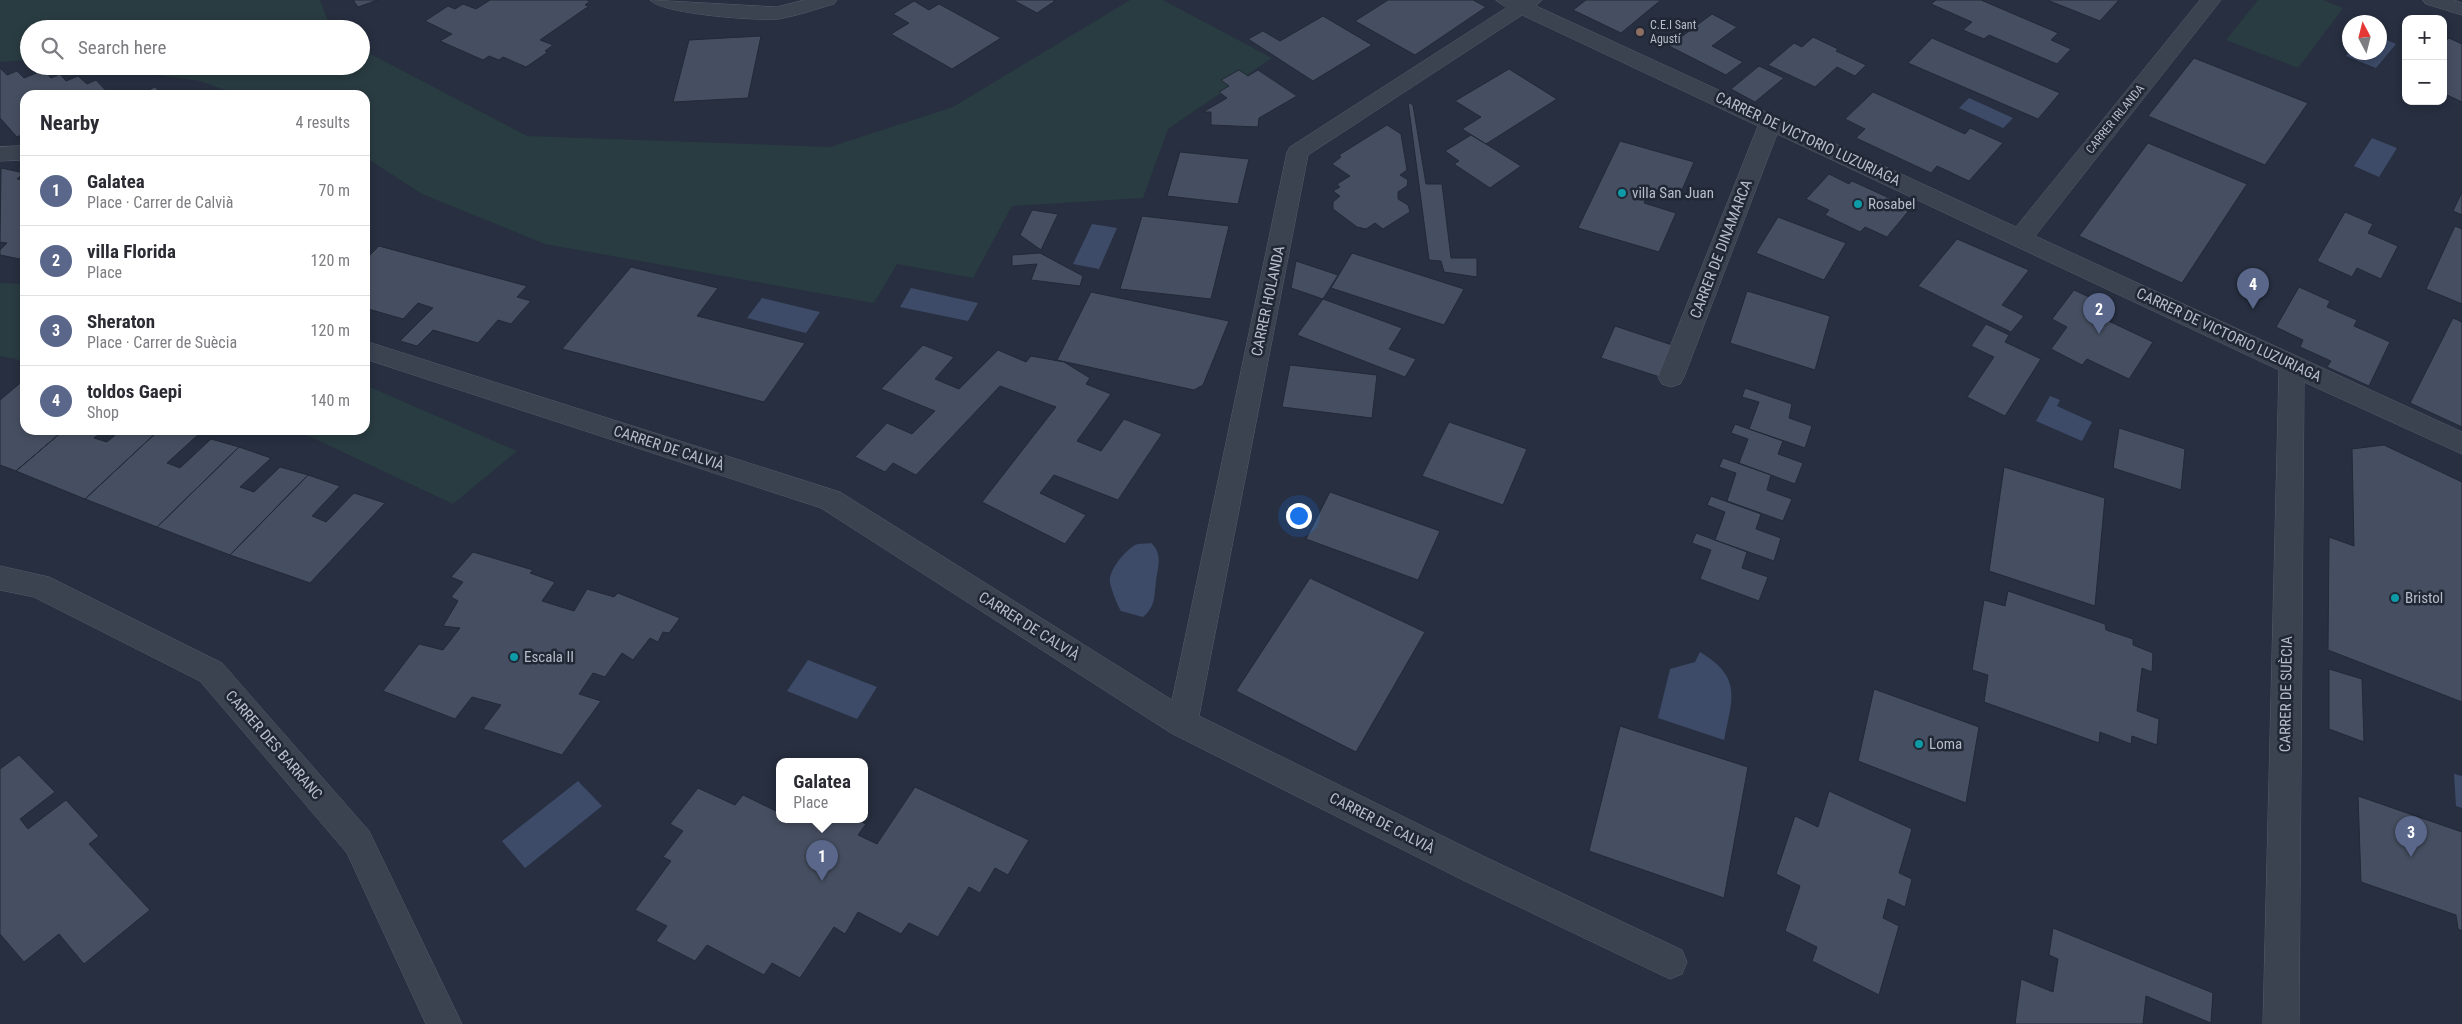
<!DOCTYPE html>
<html lang="en">
<head>
<meta charset="utf-8">
<style>
	body { margin:0; font-family:"Roboto Condensed",sans-serif; background:#f2f2f3; color:#2b2b33 }
	.controls { position:absolute; right:15px; top:15px; display:grid; overflow:hidden; border-radius:10px; box-shadow:0 2px 8px #0003 }
	.controls button { width:45px; height:45px; display:grid; place-items:center; padding:0; border:0; border-bottom:1px solid #e1e1e2; background:#fff; color:#2b2b33; font:25px sans-serif }
	.compass { position:absolute; left:2342px; top:15px; width:45px; height:45px; border-radius:50%; background:#fff; box-shadow:0 2px 8px #0003; rotate:353deg }
	.you { position:absolute; left:1298px; top:515px; width:18px; height:18px; margin:-12px; border:4px solid #fff; border-radius:50%; background:#1a73e8; box-shadow:0 0 0 8px #1a73e833 }
	.badge { display:grid; place-items:center; width:32px; height:32px; border-radius:50%; background:#5a678a; color:#fff; font-size:16px; font-weight:700 }
	.pin { position:absolute; translate:-50% -41px; filter:drop-shadow(0 1px 2px #0008) }
	.pin::after { content:''; position:absolute; top:26px; width:18px; height:15px; background:inherit; clip-path:polygon(0 0,100% 0,50% 100%) }
	.popup { position:absolute; left:776px; top:758px; width:92px; height:65px; box-sizing:border-box; display:grid; place-content:center; border-radius:10px; background:#fff; filter:drop-shadow(0 1px 4px #0005); font-size:16px; white-space:nowrap; color:#7c7c81 }
	.popup b { font-size:19px; color:#2b2b33 }
	.popup::after { content:''; position:absolute; left:50%; top:100%; margin-left:-10px; border:10px solid transparent; border-top-color:#fff }
	.list { margin:0; padding:0; list-style:none }
	h2 { display:flex; justify-content:space-between; align-items:center; height:65px; margin:0; padding:0 20px; font-size:21px }
	h2 small { font-size:16px; font-weight:400; color:#7c7c81 }
	.list li { display:grid; grid-template-columns:32px 1fr auto; gap:15px; align-items:center; box-sizing:border-box; height:70px; padding:0 20px; border-top:1px solid #e1e1e2 }
	.list b { display:block; font-size:19px; white-space:nowrap }
	.list p { margin:0; font-size:16px; white-space:nowrap; color:#7c7c81 }
	.list em { font-size:16px; font-style:normal; color:#7c7c81 }
	.icon { flex:none; width:28px; height:28px; fill:none; stroke:currentColor; stroke-width:2; stroke-linecap:round; stroke-linejoin:round }
	.map { position:relative; flex:none; width:2462px; height:1024px; overflow:hidden }
	.search { position:absolute; background:#fff; box-shadow:0 2px 8px #0003; left:20px; top:20px; width:350px; height:55px; display:flex; align-items:center; gap:12px; box-sizing:border-box; padding:0 18px; border-radius:28px; color:#7c7c81; font-size:19px }
	.panel { position:absolute; background:#fff; box-shadow:0 2px 8px #0003; left:20px; top:90px; width:350px; height:345px; border-radius:15px }
	.map>svg:first-child { display:block }
</style>
</head>
<body>
<div class="map">
<svg width="2462" height="1024" viewBox="0 0 2462 1024">
	<rect width="100%" height="100%" fill="#272f40"/>
	<path fill="#293c41" d="M0,0h320l11,29h-302v31l-29,2z
		M1130,0h33l109,58 -104,71 -25,69 -131,8 -39,72 -76,-14 -23,39 -329,-59 -123,-50 -57,-37v-62h-126l-39,-14 -41,-6 -16,-9h218v-17l166,87 303,11 123,-40z
		M2258,0h65l20,8 -45,60 -72,-28z
		M0,283l25,1v77l-25,-5z
		M365,385l152,66 -64,53 -157,-74h69z"/>
	<path fill="#3d4b68" d="M2380,37l16,7 -20,24 -30,-12 3,-4h31z
		M1969,98l44,20 -10,10 -44,-20z
		M2372,138l25,10 -18,29 -25,-11z
		M1092,224l25,4 -18,41 -26,-5z
		M911,288l67,15 -10,18 -68,-14z
		M762,298l58,14 -14,21 -59,-15z
		M2050,396l10,4 -3,6 35,16 -10,19 -46,-20z
		M1151,543c12,11 7,23 5,38 -2,15 0,25 -13,36l-22,-6c-3,-4 -10,-23 -11,-28 -2,-13 15,-32 25,-38 4,-2 11,-1 16,-2z
		M1700,652c43,26 32,46 24,88l-66,-22 12,-49 25,-7z
		M808,660l69,27 -20,32 -70,-28z
		M2454,774l8,2v32l-6,-2z
		M578,781l24,25 -77,62 -23,-27z"/>
	<path fill="#464f61" stroke="#222937" d="M353,0h25l-20,7z
		M490,0h97l3,1 -5,4 4,1 -49,34 13,5 -8,6 3,1 -22,15 -23,-10 -4,3 -10,-4 -6,4 -43,-19 12,-7 -27,-13 23,-15 7,3 8,-5 13,5z
		M1013,0h40l2,1 -18,12z
		M1388,0h85l13,7 -71,48 -60,-34z
		M1586,0h75l-40,33 -48,-23z
		M1936,0h45l77,33 -7,7 20,9 -14,15 -68,-29 -5,4 -21,-9 9,-8 -41,-18z
		M2047,0h72l-19,21z
		M914,1l15,9 10,-6 62,34 -49,31 -61,-35 18,-11 -16,-9z
		M1712,14l25,13 -25,19 31,16 -17,13 -57,-29z
		M1323,16l49,29 -59,36 -65,-42 15,-8 17,10z
		M761,36l-13,62 -75,4 16,-62z
		M1813,37l25,12 -2,2 30,14 -11,11 -18,-9 -22,20 -47,-22 26,-22 8,4z
		M1932,38l128,55 -22,26 -130,-56z
		M2449,38l13,6v58l-19,-9v-50z
		M2194,58l114,45 -43,62 -117,-49z
		M1759,66l25,12 -29,24 -24,-13z
		M0,68l7,7 10,-4 7,7 20,-8 7,8 9,-4 6,7 12,-5 9,8 9,-4 14,15h-85v38l-8,4 -17,-19z
		M1509,69l48,30 -71,45 -24,-15 19,-12 -26,-16z
		M1239,70l9,6 10,-6 39,26 -38,22 -1,9 -47,-2v-13h-8l24,-14 -8,-6 10,-6 -8,-6z
		M155,87l9,8 7,-3 3,3h-37z
		M1873,92l92,42 5,-6 33,15 -34,38 -32,-15 -6,7 -75,-35 9,-9 -20,-10z
		M1408,102l5,3 13,79h16l9,74h26v19l-33,-5 -3,-11 -12,-1z
		M1387,125l14,9 6,36 -7,5 8,5 -1,6 -9,6v7l10,6 2,7 -27,17 -8,-6 -9,6 -9,-2 -24,-18v-7l7,-6 -7,-5 7,-4 -3,-3 13,-8 -18,-12 9,-7 -2,-2z
		M1471,135l15,9 35,22 -31,22 -36,-24 5,-3 -14,-10z
		M1620,141l74,21 -15,35 -29,-9 -6,15 32,10 -17,39 -81,-24z
		M2148,143l99,41 -65,99 -103,-47z
		M1180,152l69,7 -11,45 -71,-8z
		M1,168l23,5 -7,6 8,1v80l-25,-5v-5l7,-7 -7,-1z
		M1829,174l20,10 3,-3 59,27 -24,29 -22,-10 -5,5 -35,-17 4,-5 -23,-11z
		M2462,192v23l-9,-4z
		M1032,210l26,4 -17,36 -21,-15z
		M2345,212l28,12 -5,9 30,13 -17,33 -24,-11 -5,9 -35,-16z
		M1142,216l87,10 -18,73 -91,-10z
		M1778,217l68,26 -22,37 -68,-27z
		M2455,226l7,3v75l-36,-15z
		M1957,239l72,31 -27,35 22,11 -13,16 -93,-46z
		M379,246l148,40 -10,11 14,4 -20,23 -13,-4 -20,23 -45,-13 -16,16 -17,-5 33,-33 -15,-5 -15,16 -38,-11v-48z
		M1040,253l43,23 -3,10 -49,-6 6,-16 -25,2v-11z
		M1352,253l112,36 -20,36 -113,-37z
		M1296,261l42,14 -15,24 -32,-11z
		M631,267l87,21 -21,28 108,27 -41,59 -202,-53z
		M2299,287l31,14 -3,6 30,13 -3,6 36,16 -21,44 -42,-19 4,-6 -31,-14 3,-7 -27,-13z
		M2074,290l32,15 -8,11 55,26 -24,37 -42,-20 -5,6 -31,-16 16,-22 -15,-8z
		M1747,291l83,25 -15,54 -85,-27z
		M1091,292l138,29 -26,64 -9,5 -137,-30z
		M1323,299l79,29 -13,21 27,10 -11,18 -108,-42z
		M2453,318l9,4v105l-52,-24z
		M1986,324l23,11 -4,7 36,17 -36,57 -38,-19 27,-40 -23,-11z
		M1615,326l57,19 -12,32 -59,-19z
		M923,345l31,12 -19,22 24,10 39,-39 28,12 5,-6 33,6 26,16 -4,6 25,10 -34,47 24,10 23,-32 38,15 -44,66 -64,-25 -14,18 46,22 -21,29 -83,-42 74,-95 -56,-21 -84,89 -23,-12 -8,9 -30,-15 32,-34 25,11 23,-23 -54,-22z
		M1290,365l87,10 -5,43 -90,-11z
		M25,379v51h39l-48,41 -16,-6v-65z
		M1745,388l47,16 -3,14 23,8 -7,22 -56,-19 10,-27 -17,-5z
		M1449,422l78,27 -24,56 -81,-29z
		M1735,424l48,17 -5,13 25,9 -8,21 -56,-21 9,-24 -17,-6z
		M2119,428l66,21 -4,41 -68,-22z
		M64,430h40l-10,8 13,4 14,-12h38l-74,69 -69,-28z
		M159,430h32l9,3 -33,30 13,5 31,-29 28,8 -82,80 -72,-28z
		M2384,445l78,37v220l-134,-52 1,-113 25,9 -2,-97z
		M239,447l32,11 -31,29 14,5 26,-25 28,8 -78,80 -73,-28z
		M1723,458l48,17 -4,15 25,9 -9,22 -56,-20 9,-28 -17,-6z
		M2004,467l101,31 -10,108 -106,-35z
		M308,475l32,11 -28,30 14,6 28,-29 31,10 -75,80 -80,-28z
		M1330,492l110,39 -22,49 -112,-41z
		M1711,496l50,18 -5,15 25,9 -7,23 -59,-21 10,-28 -18,-7z
		M1696,533l51,19 -5,16 26,9 -9,24 -59,-22 11,-29 -19,-7z
		M473,552l60,18 -3,3 25,9 -13,19 32,10 13,-22 27,8 4,-4 62,25 -11,15 -6,-1 -5,10 -8,-4 -17,22 -11,-7 -17,24 -12,-4 -14,21 22,7 -39,54 -79,-26 18,-24 -29,-8 -17,22 -72,-28 36,-47 24,6 17,-22 -17,-2 15,-25 -7,-4 12,-15 -12,-5z
		M1310,578l115,54 -69,120 -120,-61z
		M2008,591l97,33 1,6 27,9v6l20,8 -1,19 -10,-4 -5,43 22,8 -2,26 -25,-9 -1,8 -31,-12 -1,11 -115,-41 4,-27 -16,-5 12,-70 21,6z
		M2329,669l33,10 2,63 -35,-13z
		M1874,689l105,38 -13,76 -108,-42z
		M1620,726l128,41 -24,131 -135,-47z
		M19,755l36,37 -35,27 8,10 38,-29 33,36 -10,8 61,66 -66,54 -25,-30 -35,28 -24,-28v-165z
		M915,787l114,53 -21,35 -13,-7 -15,25 -11,-6 -31,50 -29,-14 -8,11 -43,-22 -13,22 -11,-7 -34,51 -28,-15 -8,12 -57,-30 -12,16 -39,-20 11,-15 -32,-16 36,-49 -8,-4 20,-26 -13,-7 28,-36 37,17 8,-10 37,18v7h77l9,4 -8,11 19,9z
		M1829,791l83,38 -13,44 13,6 -7,28 -17,-8 -5,19 16,8 -20,69 -67,-34 5,-14 -32,-16 15,-45 -24,-12 19,-58 23,11z
		M2358,796l104,36v99l-4,-2 -2,-14 -95,-33z
		M2053,928l160,65 -2,30 -65,-27 -3,28h-128l6,-45 32,13 5,-33 -9,-4z"/>
	<g fill="none" stroke-linecap="round" stroke-linejoin="round">
		<defs>
			<path id="lane" d="M25,146v14l-25,1v-14z"/>
			<path id="street" d="M650,0l127,7 27,-7h33l-3,4c-18,5 -37,12 -56,15 -20,2 -118,-5 -128,-19z
				M1496,0h46l-6,6 480,221 184,-227h21l-186,236 427,196v22l-158,-72 -5,642h-36l16,-654 -502,-236 -93,243 -4,7 -9,3 -9,-3 -4,-7 100,-251 -236,-111 -214,140 -109,561 288,142 195,92 5,12 -5,12 -12,5 -207,-99 -292,-147 -350,-225 -456,-149v-18l475,151 332,208 115,-548 3,-5 216,-139z
				M2423,0h31l8,3v12l-36,-11z
				M0,566l49,11 173,86 147,168 93,193h-36l-79,-171 -147,-172 -166,-84 -34,-7z"/>
		</defs>
		<use href="#lane" stroke="#565d6a" stroke-width="1"/>
		<use href="#street" stroke="#565d6a" stroke-width="1"/>
		<use href="#lane" fill="#3b4250" fill-rule="evenodd"/>
		<use href="#street" fill="#3b4250" fill-rule="evenodd"/>
	</g>
	<circle fill="#8d6e63" stroke="#202735" stroke-width="2" cx="1640" cy="32" r="5"/>
	<g fill="#0f9aa8" stroke="#202735" stroke-width="2">
		<circle cx="1622" cy="193" r="5"/>
		<circle cx="1858" cy="204" r="5"/>
		<circle cx="2395" cy="598" r="5"/>
		<circle cx="514" cy="657" r="5"/>
		<circle cx="1919" cy="744" r="5"/>
	</g>
	<g text-anchor="middle" stroke-width="5" stroke-linejoin="round" paint-order="stroke">
		<g font-size="12" fill="#b7bdca" stroke="#202735" text-anchor="start">
			<text x="1650" y="29">C.E.I Sant<tspan x="1650" dy="14">Agustí</tspan></text>
		</g>
		<g font-size="12" fill="#b7bdca" stroke="#202735">
			<text transform="translate(2115 119) rotate(-51)" y="4">CARRER IRLANDA</text>
		</g>
		<g font-size="15" fill="#b7bdca" stroke="#202735">
			<text transform="translate(1808 139) rotate(25)" y="5">CARRER DE VICTORIO LUZURIAGA</text>
			<text transform="translate(1721 249) rotate(-69)" y="5">CARRER DE DINAMARCA</text>
			<text transform="translate(1268 301) rotate(-78)" y="5">CARRER HOLANDA</text>
			<text transform="translate(2229 335) rotate(25)" y="5">CARRER DE VICTORIO LUZURIAGA</text>
			<text transform="translate(669 448) rotate(18)" y="5">CARRER DE CALVIÀ</text>
			<text transform="translate(1029 626) rotate(32)" y="5">CARRER DE CALVIÀ</text>
			<text transform="translate(2286 694) rotate(-89)" y="5">CARRER DE SUÈCIA</text>
			<text transform="translate(274 745) rotate(49)" y="5">CARRER DES BARRANC</text>
			<text transform="translate(1382 823) rotate(27)" y="5">CARRER DE CALVIÀ</text>
		</g>
		<g font-size="15" fill="#b7bdca" stroke="#202735" text-anchor="start">
			<text x="1632" y="198">villa San Juan</text>
			<text x="1868" y="209">Rosabel</text>
			<text x="2405" y="603">Bristol</text>
			<text x="524" y="662">Escala II</text>
			<text x="1929" y="749">Loma</text>
		</g>
	</g>
</svg>
<div class="controls">
<button>+</button>
<button>−</button>
</div>
<svg class="compass" viewBox="-18 -18 36 36"><path d="M0-13l5 13h-10z" fill="#e53935"/><path d="M0 13l5-13h-10z" fill="#7c7c81"/></svg>
<div class="you"></div>
<div class="pin badge" style="left:822px;top:881px">1</div>
<div class="popup"><b>Galatea</b>Place</div>
<div class="pin badge" style="left:2099px;top:334px">2</div>
<div class="pin badge" style="left:2411px;top:857px">3</div>
<div class="pin badge" style="left:2253px;top:309px">4</div>
<div class="search"><svg class="icon" aria-label="search" viewBox="0 0 24 24"><circle cx="10" cy="10" r="6"/><path d="M15 15l6 6"/></svg>Search here</div>
<section class="panel">
<h2>Nearby<small>4 results</small></h2>
<ul class="list">
<li><span class="badge">1</span><div><b>Galatea</b><p>Place · Carrer de Calvià</p></div><em>70 m</em></li>
<li><span class="badge">2</span><div><b>villa Florida</b><p>Place</p></div><em>120 m</em></li>
<li><span class="badge">3</span><div><b>Sheraton</b><p>Place · Carrer de Suècia</p></div><em>120 m</em></li>
<li><span class="badge">4</span><div><b>toldos Gaepi</b><p>Shop</p></div><em>140 m</em></li>
</ul>
</section>
</div>
</body>
</html>
